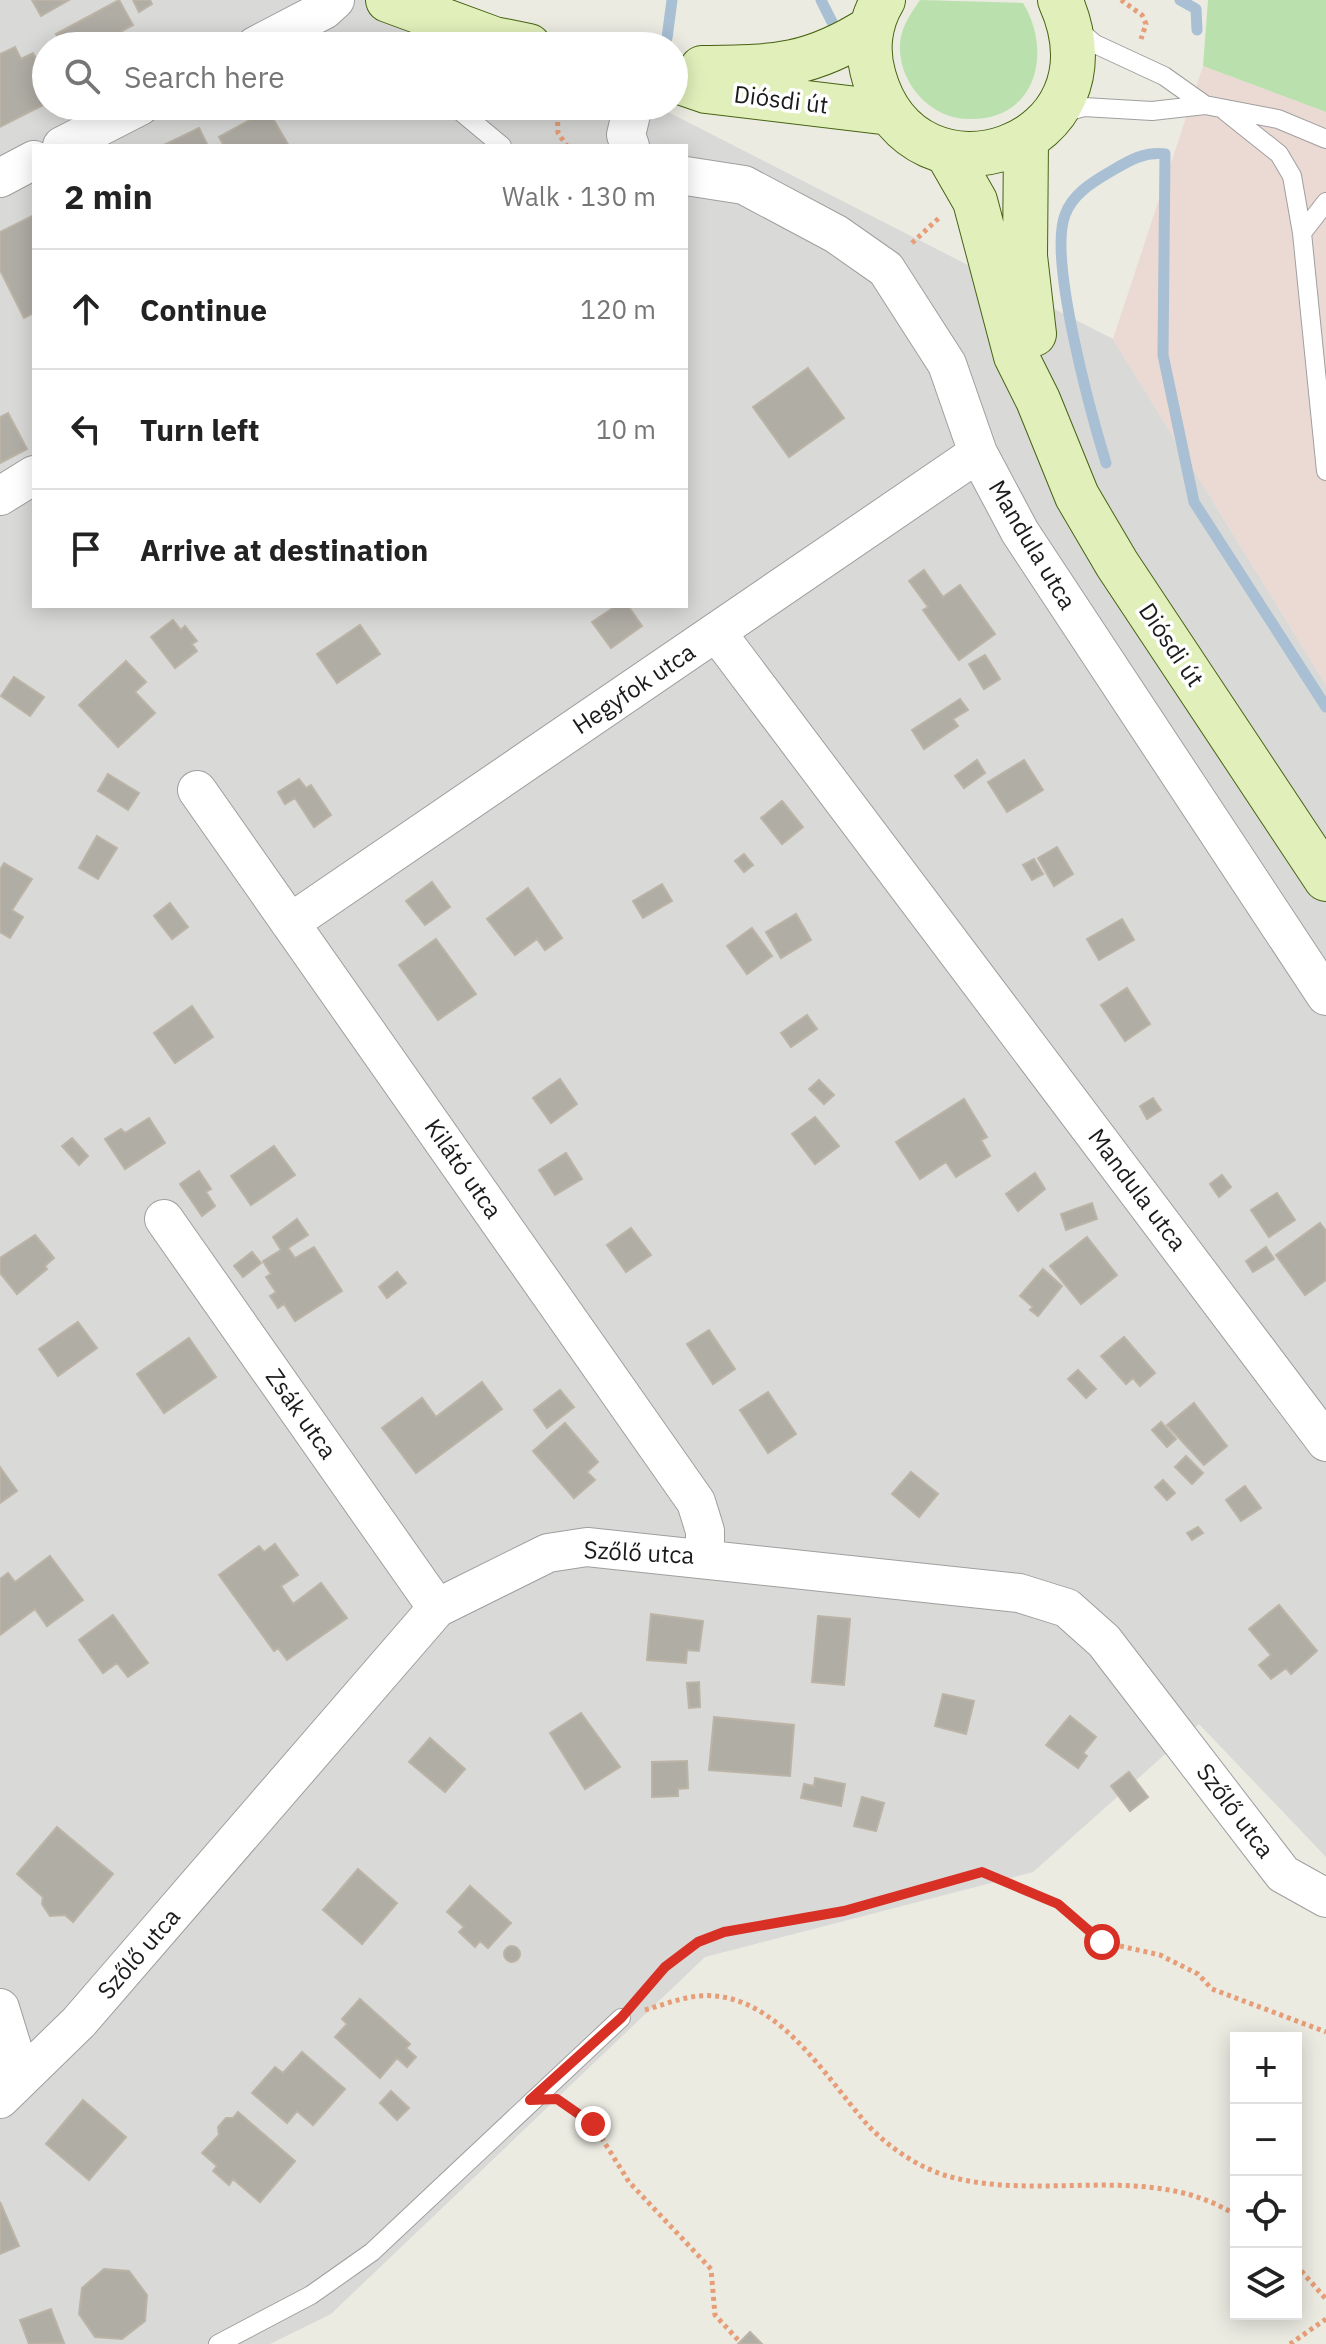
<!DOCTYPE html>
<html lang="en">
<head>
<meta charset="utf-8">
<style>
	body { margin:0; font-family:"IBM Plex Sans",sans-serif; background:#f2f2f2; color:#222 }
	.controls { position:absolute; right:24px; bottom:24px; display:grid; overflow:hidden; border-radius:0px; box-shadow:0 4px 20px #0003 }
	.controls button { width:72px; height:72px; display:grid; place-items:center; padding:0; border:0; border-bottom:2px solid #e0e0e0; background:#fff; color:#222; font:40px sans-serif }
	.stop { position:absolute; width:24px; height:24px; margin:-18px; border:6px solid #d93025; border-radius:50%; background:#fff }
	.stop.end { background:#d93025; border-color:#fff; box-shadow:0 2px 8px #0008 }
	.list { margin:0; padding:0; list-style:none }
	h2 { display:flex; justify-content:space-between; align-items:center; height:104px; margin:0; padding:0 32px; font-size:34px }
	h2 small { font-size:26px; font-weight:400; color:#767676 }
	.list li { display:grid; grid-template-columns:52px 1fr auto; gap:24px; align-items:center; box-sizing:border-box; height:120px; padding:0 32px; border-top:2px solid #e0e0e0 }
	.list b { display:block; font-size:30px; white-space:nowrap }
	.list em { font-size:26px; font-style:normal; color:#767676 }
	.icon { flex:none; width:44px; height:44px; fill:none; stroke:currentColor; stroke-width:2; stroke-linecap:round; stroke-linejoin:round }
	.map { position:relative; flex:none; width:1326px; height:2344px; overflow:hidden }
	.search { position:absolute; background:#fff; box-shadow:0 4px 20px #0003; left:32px; top:32px; width:656px; height:88px; display:flex; align-items:center; gap:20px; box-sizing:border-box; padding:0 28px; border-radius:44px; color:#767676; font-size:30px }
	.panel { position:absolute; background:#fff; box-shadow:0 4px 20px #0003; left:32px; top:144px; width:656px; height:464px; border-radius:0px }
	.map>svg:first-child { display:block }
</style>
</head>
<body>
<div class="map">
<svg width="1326" height="2344" viewBox="0 0 1326 2344">
	<rect width="100%" height="100%" fill="#ebebe2"/>
	<path fill="#d9d9d8" fill-rule="evenodd" d="M0,0h449l90,46h-493v60h610l457,233 213,346v1172l-127,-133 -166,148 -328,85 -374,357 -61,30h-270zM34,146h652v460h-652z"/>
	<path fill="#ebd9d3" d="M1203,66l123,46v573l-213,-346z"/>
	<path fill="#bae0ae" d="M920,0l103,3c29,47 15,116 -52,116 -40,1 -73,-36 -71,-75 1,-17 11,-31 20,-44z
		M1208,0h118v112l-123,-46z"/>
	<g fill="none" stroke-linecap="round" stroke-linejoin="round">
		<path stroke="#a8bfd4" stroke-width="11" d="M821,0l11,22
			M1180,0l16,9 1,21
			M667,38l5,-38
			M423,106l15,6
			M510,109l6,4 2,-7
			M1106,463c-15,-49 -58,-204 -41,-248 7,-20 26,-32 43,-42 19,-11 35,-22 57,-19l-2,201 31,147 132,205"/>
	</g>
	<path fill="#b0ada5" stroke="#bbb4a6" stroke-width="2" d="M32,0h37l-28,16z
		M119,0l14,25 -13,7 7,14h-65l-6,-12z
		M133,0h17l2,4 -13,8z
		M15,47l6,12 12,-6 12,22 -12,6 12,23 -45,23v-73z
		M268,110l21,36h-65l-5,-9z
		M199,128l9,18h-46z
		M34,215v98l-10,5 -24,-48v-38z
		M808,368l36,50 -55,39 -36,-50z
		M8,413l19,36 -27,14v-46z
		M924,570l19,27 17,-12 35,49 -36,26 -36,-50 5,-3 -19,-26z
		M616,606h12l14,20 -31,22 -19,-26z
		M173,620l8,10 4,-4 12,15 -5,3 5,7 -22,17 -24,-31z
		M360,625l20,29 -43,29 -20,-29z
		M985,655l15,24 -16,10 -15,-25z
		M126,661l20,21 -11,10 20,21 -37,34 -39,-42z
		M14,677l30,20 -14,19 -29,-20z
		M960,699l8,11 -15,9 5,7 -34,23 -12,-19z
		M977,760l8,13 -21,15 -9,-12z
		M1024,760l19,30 -36,22 -19,-30z
		M108,774l31,19 -11,17 -30,-19z
		M299,779l7,9 5,-3 20,30 -17,12 -19,-29 -10,6 -7,-12z
		M782,801l21,26 -21,17 -21,-26z
		M97,836l20,12 -19,31 -19,-11z
		M1057,847l16,27 -19,12 -16,-28z
		M744,854l9,11 -9,7 -9,-11z
		M1034,859l9,15 -11,6 -9,-15z
		M4,863l28,16 -20,31 11,7 -13,21 -10,-6v-62z
		M432,882l18,25 -25,18 -19,-24z
		M662,884l10,17 -29,17 -10,-17z
		M528,888l34,50 -17,12 -8,-11 -22,16 -28,-36z
		M170,903l18,24 -16,12 -18,-23z
		M796,914l15,26 -30,18 -15,-26z
		M1122,919l12,21 -35,20 -12,-21z
		M752,928l20,28 -25,18 -20,-28z
		M436,939l40,55 -38,26 -39,-55z
		M1127,988l23,36 -25,17 -24,-36z
		M192,1006l21,31 -38,26 -21,-30z
		M807,1015l10,14 -26,18 -10,-14z
		M560,1079l17,25 -26,19 -18,-25z
		M819,1080l15,15 -10,9 -15,-15z
		M1153,1098l8,12 -14,9 -7,-13z
		M964,1099l23,38 -6,3 9,16 -34,21 -10,-15 -26,17 -24,-37z
		M815,1117l24,29 -24,18 -23,-30z
		M149,1118l16,25 -40,26 -20,-30 16,-10 4,4z
		M72,1138l16,18 -9,9 -17,-19z
		M274,1146l21,29 -44,30 -20,-29z
		M566,1153l16,26 -27,16 -16,-25z
		M199,1171l12,18 -5,3 9,14 -13,10 -22,-32z
		M1035,1173l10,16 -27,22 -12,-17z
		M1222,1175l9,12 -12,10 -9,-13z
		M1277,1193l18,27 -26,17 -18,-27z
		M1092,1203l5,16 -31,11 -5,-16z
		M297,1219l11,16 -20,13 7,10 19,-11 28,44 -47,30 -11,-17 -6,4 -8,-12 6,-4 -10,-15 5,-3 -8,-13 18,-11 -8,-13z
		M1320,1223l6,8v49l-21,15 -29,-40z
		M631,1228l20,27 -25,17 -19,-27z
		M35,1235l19,23 -9,8 2,3 -30,25 -17,-21v-15z
		M1087,1237l30,38 -36,29 -31,-38z
		M1266,1247l8,12 -21,13 -7,-11z
		M252,1252l9,11 -18,14 -9,-11z
		M1043,1269l19,17 -24,30 -8,-6 3,-3 -13,-11z
		M397,1272l9,11 -19,15 -8,-11z
		M78,1322l19,26 -39,28 -19,-27z
		M709,1330l26,39 -22,15 -26,-40z
		M1124,1337l31,36 -15,13 -7,-8 -7,6 -25,-28z
		M189,1338l27,39 -52,36 -27,-39z
		M1078,1370l18,19 -10,9 -18,-19z
		M482,1382l20,27 -86,64 -34,-45 40,-30 14,19z
		M560,1390l14,17 -27,21 -13,-18z
		M768,1392l28,42 -28,19 -28,-43z
		M1194,1403l33,43 -23,19 -37,-40z
		M1161,1422l15,17 -9,8 -15,-17z
		M565,1423l33,39 -11,10 8,8 -21,18 -41,-47z
		M1186,1456l17,17 -11,11 -17,-17z
		M0,1467l17,24 -17,12z
		M911,1472l27,22 -19,23 -27,-23z
		M1163,1480l12,13 -8,7 -12,-13z
		M1245,1486l16,22 -20,13 -15,-21z
		M1198,1527l5,6 -11,7 -5,-7z
		M275,1544l23,31 -17,11 12,18 28,-21 26,35 -60,42 -9,-12 -4,3 -55,-76 40,-29 5,6z
		M50,1556l33,44 -36,26 -12,-17 -35,26v-56l8,-6 7,9z
		M1279,1605l38,46 -26,23 -5,-6 -15,11 -12,-14 12,-10 -22,-26z
		M651,1614l52,7 -4,30 -12,-1 -1,13 -39,-3z
		M113,1615l35,48 -20,14 -11,-14 -14,10 -24,-33z
		M818,1616l32,3 -6,66 -32,-3z
		M699,1682l1,25 -11,1 -2,-25z
		M943,1694l31,7 -8,33 -31,-8z
		M581,1713l39,54 -35,22 -35,-56z
		M1070,1716l26,21 -13,16 4,3 -9,12 -32,-23z
		M714,1717l80,8 -4,51 -81,-6z
		M430,1738l35,31 -20,23 -36,-30z
		M687,1761l1,27 -10,1v7l-26,1v-35z
		M1129,1772l19,25 -18,14 -19,-25z
		M815,1778l30,6 -4,22 -40,-8 3,-14 10,2z
		M862,1797l22,6 -8,28 -22,-5z
		M57,1827l56,47 -40,48 -8,-7 -15,1 -8,-12 1,-7 -26,-23z
		M358,1869l39,34 -35,41 -39,-34z
		M470,1886l41,37 -23,25 -8,-7 -5,6 -16,-15 5,-5 -17,-15z
		M504 1954a8 8 0 1 1 16 0a8 8 0 1 1-16 0Z
		M360,1999l50,45 -4,4 10,9 -9,10 -10,-9 -17,20 -45,-41 12,-13 -5,-5z
		M302,2052l43,37 -32,36 -16,-14 -10,12 -35,-30 23,-26 8,6z
		M391,2091l18,17 -12,12 -17,-17z
		M83,2100l43,37 -37,43 -43,-36z
		M238,2112l57,49 -35,41 -27,-23 -4,6 -16,-14 4,-5 -15,-13 17,-18 -1,-8 8,-9h7z
		M0,2202l19,44 -19,8z
		M104,2269l25,2 18,24 -2,26 -23,18 -27,-2 -16,-23 3,-26z
		M51,2309l13,34 -35,1 -9,-24z
		M750,2332l12,12h-24z"/>
	<g fill="none" stroke-linecap="round" stroke-linejoin="round">
		<defs>
			<path id="lane" d="M1075,27l20,17 69,32 41,29 73,14 48,20
				M454,106l48,40
				M1225,111l54,43 13,22 10,57 24,238
				M1062,113l22,-6 68,4 53,-6
				M1302,233l24,-31
				M218,2344l93,-49 61,-43 249,-234"/>
			<path id="street" d="M255,46l69,-36 11,-10
				M62,146l78,-40
				M630,146l-4,-11 7,-29
				M686,176l58,9 92,49 50,35 61,95 31,89 42,79 306,464
				M0,178l34,-18
				M0,496l34,-21
				M717,633l609,809
				M197,790l499,712 9,29v26
				M290,923l688,-470
				M164,1219l273,389
				M0,2008l21,68
				M0,2099l79,-77 358,-414 111,-55 39,-6 432,46 48,15 37,33 179,233 43,24"/>
			<path id="secondary" d="M388,0l106,39 35,7
				M883,0c-14,23 -17,51 -9,77 40,141 253,72 186,-77
				M702,68c71,-1 106,0 169,-40
				M674,80l32,11 184,22
				M1026,139l-1,117 9,78
				M948,154l27,47 41,155 22,44 39,96 40,68 209,315"/>
		</defs>
		<use href="#lane" stroke="#9f9f9f" stroke-width="20"/>
		<use href="#street" stroke="#9f9f9f" stroke-width="40"/>
		<use href="#secondary" stroke="#476312" stroke-width="46"/>
		<path stroke="#e79d77" stroke-width="5" stroke-dasharray="4 4" stroke-linecap="butt" d="M1121,0l21,15 4,9 -5,15
			M557,106l1,27 9,13
			M912,243l28,-26
			M636,1998l29,-31 33,-25 26,-10 120,-21 138,-39 76,32 44,38 58,13 38,19 14,15 114,43
			M645,2010c17,-5 35,-12 53,-14 75,-7 125,77 167,126 21,24 55,47 86,55 94,25 198,-16 285,38
			M567,2105l26,19 36,58 82,87 4,46 25,27
			M1296,2265l30,34
			M1290,2344l36,-25"/>
		<use href="#lane" stroke="#fff" stroke-width="18"/>
		<use href="#street" stroke="#fff" stroke-width="38"/>
		<use href="#secondary" stroke="#e1f0bb" stroke-width="44"/>
	</g>
	<g fill="none" stroke-linecap="round" stroke-linejoin="round">
		<path stroke="#d93025" stroke-width="10" d="M593,2124l-36,-25 -27,1 91,-82 44,-51 33,-25 26,-10 120,-21 138,-39 76,32 44,38"/>
	</g>
	<g text-anchor="middle" stroke-width="7" stroke-linejoin="round" paint-order="stroke">
		<g font-size="24" fill="#1b1b1b" stroke="#fff">
			<text transform="translate(781 100) rotate(7)" y="8">Diósdi út</text>
			<text transform="translate(1032 545) rotate(59)" y="8">Mandula utca</text>
			<text transform="translate(1171 645) rotate(56)" y="8">Diósdi út</text>
			<text transform="translate(634 689) rotate(-34)" y="8">Hegyfok utca</text>
			<text transform="translate(463 1169) rotate(55)" y="8">Kilátó utca</text>
			<text transform="translate(1137 1190) rotate(53)" y="8">Mandula utca</text>
			<text transform="translate(301 1414) rotate(55)" y="8">Zsák utca</text>
			<text transform="translate(639 1553) rotate(3)" y="8">Szőlő utca</text>
			<text transform="translate(1235 1811) rotate(53)" y="8">Szőlő utca</text>
			<text transform="translate(139 1954) rotate(-49)" y="8">Szőlő utca</text>
		</g>
	</g>
</svg>
<div class="controls">
<button>+</button>
<button>−</button>
<button><svg class="icon" aria-label="locate" viewBox="0 0 24 24"><circle cx="12" cy="12" r="6"/><path d="M12 2v4M12 18v4M2 12h4M18 12h4"/></svg></button>
<button><svg class="icon" aria-label="layers" viewBox="0 0 24 24"><path d="M12 4l9 5-9 5-9-5zM3 14l9 5 9-5"/></svg></button>
</div>
<div class="stop" style="left:1102px;top:1942px"></div>
<div class="stop end" style="left:593px;top:2124px"></div>
<div class="search"><svg class="icon" aria-label="search" viewBox="0 0 24 24"><circle cx="10" cy="10" r="6"/><path d="M15 15l6 6"/></svg>Search here</div>
<section class="panel">
<h2>2 min<small>Walk · 130 m</small></h2>
<ul class="list">
<li><svg class="icon" aria-label="ahead" viewBox="0 0 24 24"><path d="M12 20V5M6 11l6-6 6 6"/></svg><div><b>Continue</b></div><em>120 m</em></li>
<li><svg class="icon" aria-label="left" viewBox="0 0 24 24"><path d="M17 20v-9H6M10 6l-5 5 5 5"/></svg><div><b>Turn left</b></div><em>10 m</em></li>
<li><svg class="icon" aria-label="arrive" viewBox="0 0 24 24"><path d="M6 21V4h12l-3 4 3 4H6"/></svg><div><b>Arrive at destination</b></div></li>
</ul>
</section>
</div>
</body>
</html>
